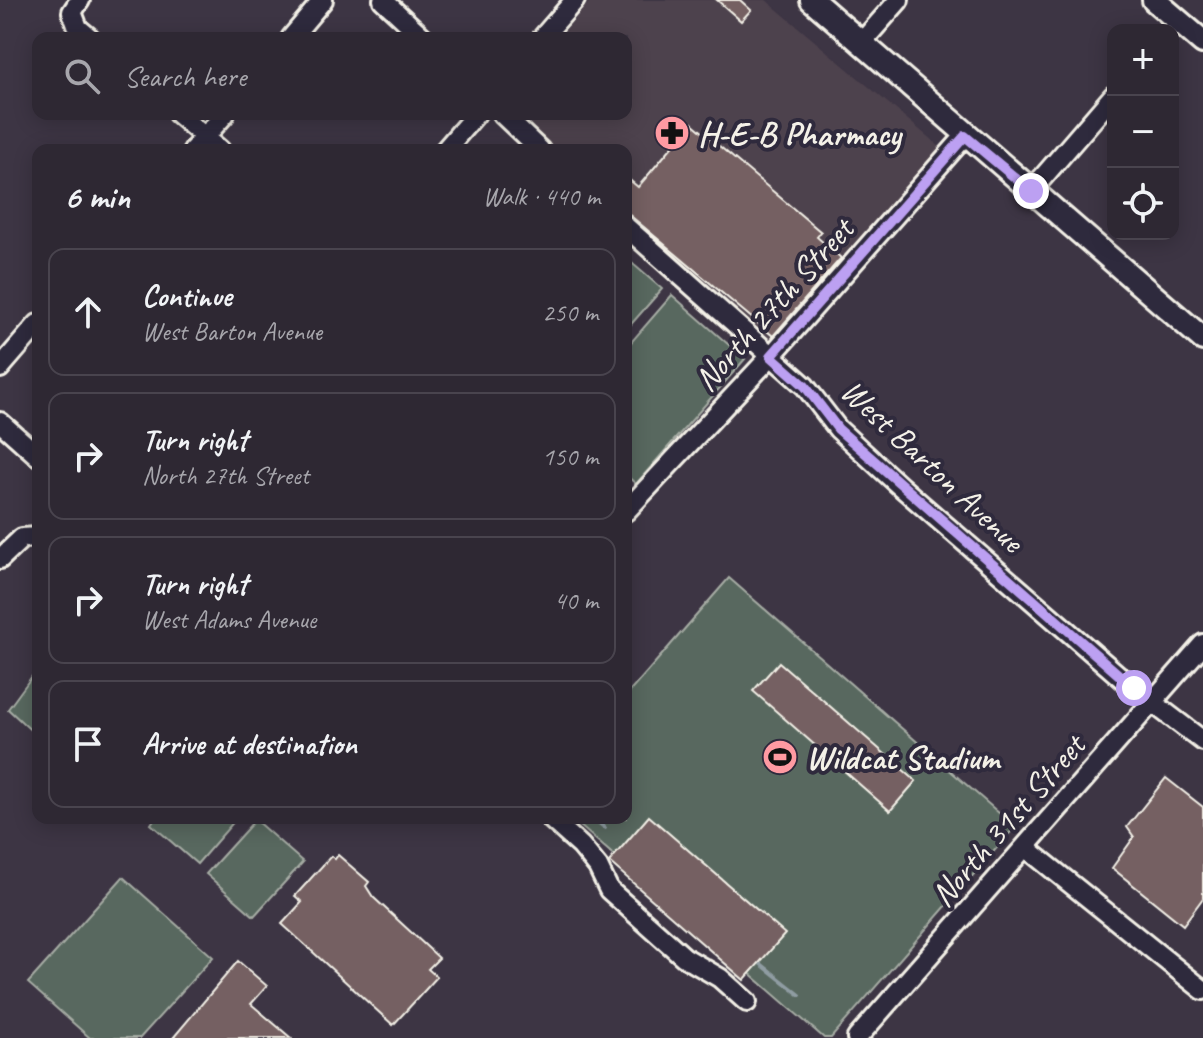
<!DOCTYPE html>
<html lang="en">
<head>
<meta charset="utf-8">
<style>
	body { margin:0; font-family:Caveat,sans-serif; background:#36303b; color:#f1f3f6 }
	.controls { position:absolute; right:24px; top:24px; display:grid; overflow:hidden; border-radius:16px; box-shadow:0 4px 20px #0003 }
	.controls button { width:72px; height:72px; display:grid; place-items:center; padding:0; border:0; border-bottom:2px solid #49444e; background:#2e2833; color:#f1f3f6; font:40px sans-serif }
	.stop { position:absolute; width:24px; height:24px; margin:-18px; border:6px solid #bca0f2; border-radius:50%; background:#fff }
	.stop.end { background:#bca0f2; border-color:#fff; box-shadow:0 2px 8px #0008 }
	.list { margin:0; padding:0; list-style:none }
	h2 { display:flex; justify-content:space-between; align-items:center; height:104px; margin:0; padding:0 32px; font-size:34px }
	h2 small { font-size:26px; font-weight:400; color:#a7a6ac }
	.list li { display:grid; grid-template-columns:52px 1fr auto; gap:24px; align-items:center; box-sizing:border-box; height:128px; margin:0 16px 16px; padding:0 16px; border:2px solid #49444e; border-radius:16px }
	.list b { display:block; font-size:30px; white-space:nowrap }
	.list p { margin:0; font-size:26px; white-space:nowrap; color:#a7a6ac }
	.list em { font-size:26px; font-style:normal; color:#a7a6ac }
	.icon { flex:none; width:44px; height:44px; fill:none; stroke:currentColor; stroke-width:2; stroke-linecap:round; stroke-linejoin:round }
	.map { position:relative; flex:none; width:1203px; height:1038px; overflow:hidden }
	.search { position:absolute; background:#2e2833; box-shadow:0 4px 20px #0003; left:32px; top:32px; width:600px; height:88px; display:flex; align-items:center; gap:20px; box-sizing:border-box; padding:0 28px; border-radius:16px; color:#a7a6ac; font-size:30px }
	.panel { position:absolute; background:#2e2833; box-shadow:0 4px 20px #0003; left:32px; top:144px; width:600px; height:680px; border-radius:16px }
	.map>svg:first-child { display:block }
</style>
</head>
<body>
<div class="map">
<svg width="1203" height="1038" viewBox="0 0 1203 1038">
	<rect width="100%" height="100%" fill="#3d3544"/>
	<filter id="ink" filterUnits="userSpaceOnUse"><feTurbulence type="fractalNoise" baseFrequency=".0125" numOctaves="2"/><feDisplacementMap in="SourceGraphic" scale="16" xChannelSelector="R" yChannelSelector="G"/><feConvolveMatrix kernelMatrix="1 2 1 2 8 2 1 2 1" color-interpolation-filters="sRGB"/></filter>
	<g filter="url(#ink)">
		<path fill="#4e424d" d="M591,0h175l174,147 -168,198 -138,-117 -8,-10v-68h-76l-42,-36h118v-76h-67z"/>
		<path fill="#58685f" stroke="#a6aca4" stroke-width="2" d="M626,258l36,31 -36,41z
			M672,295l73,64 -109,125 -10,-9v-127z
			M729,578l286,249 -184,211h-7l-253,-220h55v-122z
			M38,668v69l-30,-28z
			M155,818h82l-40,46 -46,-40z
			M255,820l48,42 -49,54 -48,-42z
			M123,877l90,80 -73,81h-50l-62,-55z"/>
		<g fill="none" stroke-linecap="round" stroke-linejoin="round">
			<path stroke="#8f9ca2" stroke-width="4" d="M593,818l12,10
				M761,964l39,31"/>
		</g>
		<path fill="#756162" stroke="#f4f1e8" stroke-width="2" d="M717,0h23l11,10 -10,11z
			M692,123l129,109 -4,5 24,21 -68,78 -147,-124v-35l12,10z
			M779,662l137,119 -26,30 -137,-120z
			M1166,778l37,29v91l-20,27 -71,-57 22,-31 -7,-10z
			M649,816l136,118 -41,46 -135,-118z
			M338,855l31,27 -3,4 7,11 66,61 -11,11 9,8 -44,48 -111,-101 20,-22 -7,-6 36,-40 4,3z
			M238,961l29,25 -16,18 40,34h-118z"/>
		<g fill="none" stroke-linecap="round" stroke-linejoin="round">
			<defs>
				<path id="minor" d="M80,0l-8,12 6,16 12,10
					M383,0l41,38
					M291,38l32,-38
					M542,38l33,-38
					M861,43l38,-43
					M178,114l42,36
					M502,114l38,36
					M193,150l32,-36
					M445,150l31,-36
					M1031,191l82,-95
					M626,227l179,159 33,43 62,57 232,201 71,54
					M0,368l38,-44
					M0,422l38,34
					M626,511l145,-155 194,-220
					M0,559l22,-21 16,-1
					M550,818l31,28 17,21 11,23 75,67 36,21 27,24
					M1025,847l178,143
					M857,1038l346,-394"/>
				<path id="major" d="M812,0l391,339
					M1154,0l49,42"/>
			</defs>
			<use href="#minor" stroke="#f4f1e8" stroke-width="24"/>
			<use href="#major" stroke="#f4f1e8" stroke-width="28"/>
			<use href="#minor" stroke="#2f2a3d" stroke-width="18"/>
			<use href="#major" stroke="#2f2a3d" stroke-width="22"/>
		</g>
	</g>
	<g fill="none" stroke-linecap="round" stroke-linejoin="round" filter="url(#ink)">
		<path stroke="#bca0f2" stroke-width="10" d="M1031,191l-66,-55 -194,220 34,30 33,43 296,259"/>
	</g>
	<defs>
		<symbol id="pharmacy-disc" viewBox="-11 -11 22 22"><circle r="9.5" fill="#ff9aa2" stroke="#2f2a3d"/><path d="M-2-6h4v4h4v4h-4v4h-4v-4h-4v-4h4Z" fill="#111"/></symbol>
		<symbol id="stadium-disc" viewBox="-11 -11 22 22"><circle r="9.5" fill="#ff9aa2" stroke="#2f2a3d"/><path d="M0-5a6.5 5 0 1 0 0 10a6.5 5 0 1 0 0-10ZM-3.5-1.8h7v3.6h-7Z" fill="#111"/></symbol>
	</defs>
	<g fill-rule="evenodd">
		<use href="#pharmacy-disc" x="652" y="113" width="40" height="40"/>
		<use href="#stadium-disc" x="760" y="737" width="40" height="40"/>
	</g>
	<g text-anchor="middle" stroke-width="8" stroke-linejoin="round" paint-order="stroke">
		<g font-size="34" font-weight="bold" fill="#f4f1e8" stroke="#2f2a3d" text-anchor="start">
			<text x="698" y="145">H-E-B Pharmacy</text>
			<text x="806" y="769">Wildcat Stadium</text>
		</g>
		<g font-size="34" fill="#f4f1e8" stroke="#2f2a3d">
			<text transform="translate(773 304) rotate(-48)" y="12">North 27th Street</text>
			<text transform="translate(933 465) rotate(43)" y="12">West Barton Avenue</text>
			<text transform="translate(1007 820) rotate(-49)" y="12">North 31st Street</text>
		</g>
	</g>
</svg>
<div class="controls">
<button>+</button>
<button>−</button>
<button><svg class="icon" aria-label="locate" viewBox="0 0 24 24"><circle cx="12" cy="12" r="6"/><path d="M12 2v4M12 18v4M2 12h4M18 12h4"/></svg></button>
</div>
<div class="stop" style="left:1134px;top:688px"></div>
<div class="stop end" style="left:1031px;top:191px"></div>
<div class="search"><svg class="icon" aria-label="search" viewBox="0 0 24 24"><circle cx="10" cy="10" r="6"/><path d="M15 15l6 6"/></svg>Search here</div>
<section class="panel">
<h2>6 min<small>Walk · 440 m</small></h2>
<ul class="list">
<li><svg class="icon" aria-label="ahead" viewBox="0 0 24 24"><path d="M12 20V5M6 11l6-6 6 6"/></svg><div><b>Continue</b><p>West Barton Avenue</p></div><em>250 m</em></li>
<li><svg class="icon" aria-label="right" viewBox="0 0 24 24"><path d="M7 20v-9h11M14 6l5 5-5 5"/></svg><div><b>Turn right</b><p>North 27th Street</p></div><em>150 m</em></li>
<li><svg class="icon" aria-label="right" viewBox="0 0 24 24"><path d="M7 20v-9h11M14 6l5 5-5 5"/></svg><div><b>Turn right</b><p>West Adams Avenue</p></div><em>40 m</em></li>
<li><svg class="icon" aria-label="arrive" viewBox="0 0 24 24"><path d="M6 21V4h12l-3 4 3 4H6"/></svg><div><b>Arrive at destination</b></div></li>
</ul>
</section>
</div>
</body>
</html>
